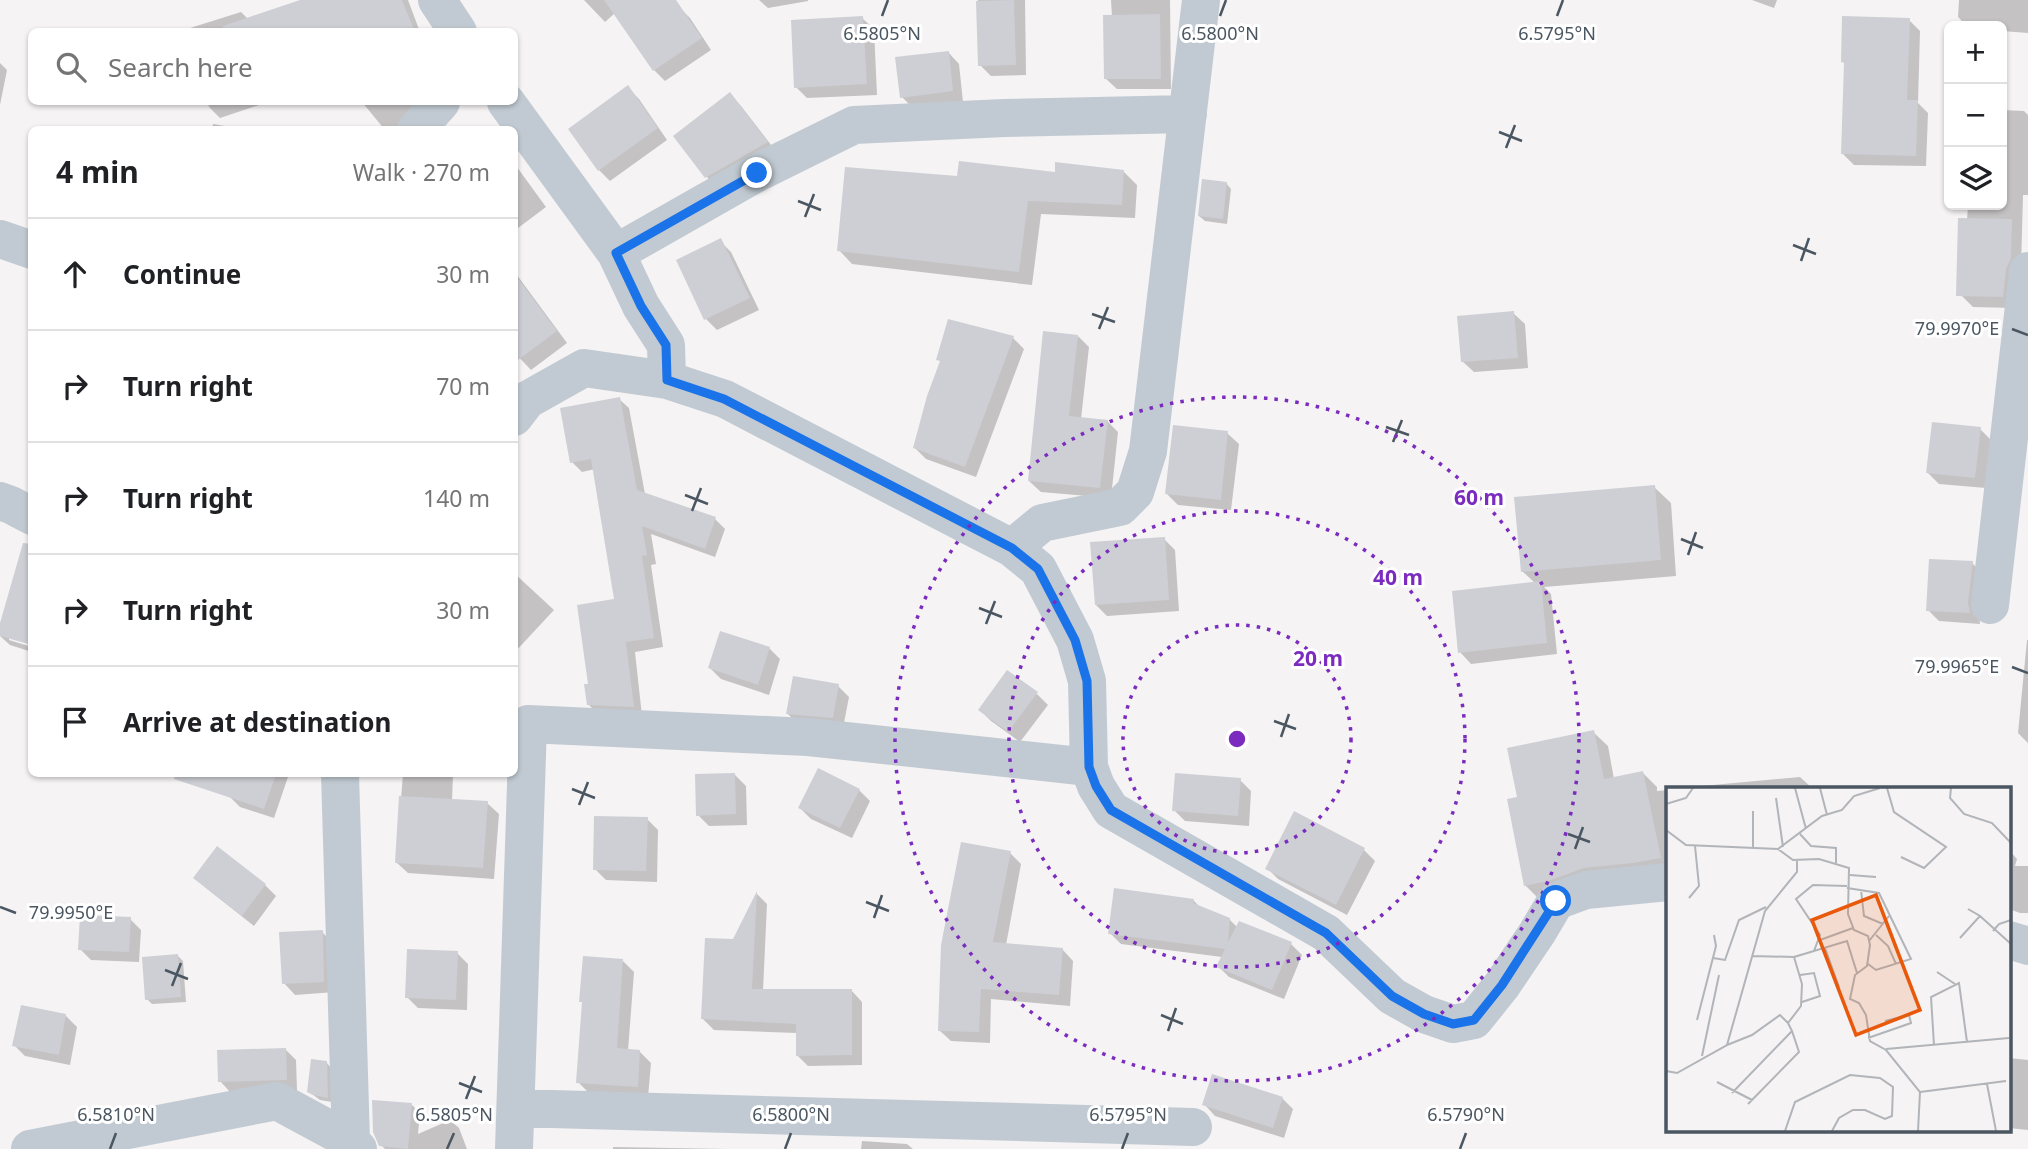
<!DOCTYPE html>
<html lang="en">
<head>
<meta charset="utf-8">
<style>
	body { margin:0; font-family:"Noto Sans",sans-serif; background:#f6f6f6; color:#202124 }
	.controls { position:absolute; right:21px; top:21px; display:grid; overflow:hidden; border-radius:10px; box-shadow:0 2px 5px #0004 }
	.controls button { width:63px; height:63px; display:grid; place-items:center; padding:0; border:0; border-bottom:2px solid #e0e0e0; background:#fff; color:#202124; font:35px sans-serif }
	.stop { position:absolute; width:21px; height:21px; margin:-16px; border:5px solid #1a73e8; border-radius:50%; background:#fff }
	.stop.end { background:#1a73e8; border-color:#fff; box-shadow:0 2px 7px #0008 }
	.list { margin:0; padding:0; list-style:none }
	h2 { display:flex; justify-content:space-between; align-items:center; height:91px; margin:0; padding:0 28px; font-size:30px }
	h2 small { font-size:23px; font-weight:400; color:#757577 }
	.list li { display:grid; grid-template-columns:46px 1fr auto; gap:21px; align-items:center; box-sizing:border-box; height:112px; padding:0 28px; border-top:2px solid #e0e0e0 }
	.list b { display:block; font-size:26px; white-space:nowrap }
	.list em { font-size:23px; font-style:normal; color:#757577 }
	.icon { flex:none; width:38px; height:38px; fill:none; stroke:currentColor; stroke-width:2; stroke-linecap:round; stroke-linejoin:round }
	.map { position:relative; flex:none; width:2028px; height:1149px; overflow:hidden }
	.search { position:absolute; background:#fff; box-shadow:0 2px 5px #0004; left:28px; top:28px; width:490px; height:77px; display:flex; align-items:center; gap:18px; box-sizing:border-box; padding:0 24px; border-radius:10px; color:#757577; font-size:26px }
	.panel { position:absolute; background:#fff; box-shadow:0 2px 5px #0004; left:28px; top:126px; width:490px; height:651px; border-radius:10px }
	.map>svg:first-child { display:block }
</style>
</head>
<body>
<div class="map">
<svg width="2028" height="1149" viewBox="0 0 2028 1149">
	<rect width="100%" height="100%" fill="#f5f3f3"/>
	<path fill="#0003" d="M324,0h84l12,32h-232l-1,-3 54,-17 7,7z
		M584,0h79l16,7 11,11 21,32 -46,31 -11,-11 -39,-57 -10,9z
		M759,0h49v1l-40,7z
		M978,0h47l1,75 -35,1 -11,-11z
		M1111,0h59l1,89h-54l-12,-11 7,-61z
		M1752,0h25l-3,8z
		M1959,0h69v33l-26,-2v-5h-35l-9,-9z
		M862,18l12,11 3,66 -70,3 -11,-11z
		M1909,20l11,11 -2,72 10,10 -2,53 -72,-1 -11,-11z
		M948,52l11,12 4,38 -50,6 -11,-11z
		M0,63l7,7 -7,35z
		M628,88l11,11 28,41 -57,41 -11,-11z
		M730,95l11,11 37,48 -61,34 -11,-12z
		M208,102h60l-48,16 -11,-11z
		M362,102h68l-38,28h-7z
		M2002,110l22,1 4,4v80h-5l-2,74 -7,39 -41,-1 -11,-11 6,-91h34z
		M213,124l35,6h-36z
		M514,163l32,44 -32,24z
		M1123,171l14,14 -2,33 -94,-4 -9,71 -180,-21 -13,-14 120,-72z
		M1226,183l5,6 -4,35 -22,-3 -6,-5z
		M720,241l11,11 28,58 -42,20 -11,-11z
		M514,271l53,72 -36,27 -17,-18z
		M1513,313l12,11 3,44 -54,4 -12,-11z
		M1078,336l11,11 -8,72 26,2 11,11 -7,66 -70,-6 -12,-11z
		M1013,338l11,11 -48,128 -50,-18 -11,-11z
		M619,399l10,9 16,86 70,25 10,10 -10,28 -64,-23 5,30 -5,1 12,82 -28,5 7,64 -44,-2 -10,-10 2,-19 26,-85 -21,-131 -13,3 -10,-10z
		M1980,429l11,11 -5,48 -47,-4 -11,-11z
		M1227,433l12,11 -8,66 -53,-5 -11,-11z
		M1654,487l17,16 5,73 -132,11 7,7 6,60 -86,10 -11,-12 75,-69 -13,-12z
		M1164,539l11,11 4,61 -72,5 -11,-11z
		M1972,563l11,11 -4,41 1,9 -41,-3 -11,-11z
		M514,573l40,37 -40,43z
		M0,630l9,7v3l23,7v5l-22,-7 -10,-9z
		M2027,640h1v103l-10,-10z
		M769,648l11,11 -11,36 -48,-16 -11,-11z
		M838,686l11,11 -6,31 -44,-3 -11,-11z
		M1037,694l11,11 -28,37 -29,-21 -11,-11z
		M1593,732l15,14 6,33 29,-6 14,14v4l11,-1v83l-129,26 -14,-14 -6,-87z
		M206,774h83l-15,44 -34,-11 -11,-11 1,-13z
		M403,774h50l-1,27 35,2 12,11 -5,65 -86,-6 -12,-11z
		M735,775l11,11 1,39 -38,1 -11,-11z
		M1800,777l12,11h-132z
		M1240,780l11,11 -2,35 -64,-5 -11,-11z
		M859,790l11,11 -18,37 -41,-19 -11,-11z
		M647,819l11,11 -1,52 -51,-2 -11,-11z
		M218,848l47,37 11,11 -22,30 -48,-38 -11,-11z
		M1364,850l11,11 -28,54 -69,-36 -11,-11z
		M2009,850l8,9 -2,7h13v47h-8l-11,-4z
		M1010,853l11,11 -15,81 56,4 11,12 -3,45 -79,-7 -1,44 -39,-2 -12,-11z
		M757,894l10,10 -4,87 88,-1 11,12v63l-54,1 -11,-11v-22l-83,-3 -11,-11 31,-78z
		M1193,900l7,7 29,12 8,8 54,17 11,11 -18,44 -55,-22 -11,-11 4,-9 -101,-13 -11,-11z
		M130,919l11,11 -2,32 -48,-2 -11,-11z
		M322,932l11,11 2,49 -40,3 -11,-12z
		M457,953l11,11 -1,46 -49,-2 -11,-11z
		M178,956l5,5 3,41 -34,2 -5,-5z
		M623,961l11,11 -6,79 12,1 11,11 -3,34 -59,-4 -11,-11z
		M66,1016l11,11 -7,38 -45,-9 -11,-11z
		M285,1049l11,11 1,30 -66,3 -11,-12z
		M2009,1058l19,2v70l-19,-2z
		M326,1062l5,6 1,34 -12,-2 -12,-9z
		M1282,1098l11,11 -9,29 -69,-22 -11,-12z
		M412,1105l8,8 -2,21 32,-14 9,8 8,21h-82l-4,-4z
		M862,1141l45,3 6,5h-52z
		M613,1147l115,2h1h-116z"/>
	<path fill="#cdcfd5" d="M300,0h102l13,32h-191l-1,-6z
		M604,0h72l26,38 -49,33z
		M1014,0l2,65 -38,1 -2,-65z
		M1160,14l1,65h-57l-1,-64z
		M863,16l4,68 -73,4 -3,-68z
		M1842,16l68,2 -3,82h11l-2,56 -75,-2 3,-91 -3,-1z
		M949,51l4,40 -53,7 -5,-41z
		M628,85l30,43 -60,43 -30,-42z
		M730,92l38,50 -63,36 -32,-42z
		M959,161l96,11v-10l69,8 -2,35 -94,-4 -9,71 -182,-21 8,-84 112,9z
		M1202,179l25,3 -4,37 -25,-3z
		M1958,218l54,1 -1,39 -5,11 -3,28 -47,-1z
		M721,238l29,60 -46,22 -28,-60z
		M514,273l43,58 -43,32z
		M1514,311l4,47 -57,4 -4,-46z
		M948,319l66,17 -49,131 -52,-19 14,-52 13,-35 -4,-1z
		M1043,331l35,4 -9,81 39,4 -8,68 -72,-7z
		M620,397l17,93 79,27 -11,32 -63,-23 5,29 -5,1 12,82 -28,4 8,65 -47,-2 -3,-21h4l-11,-79 37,-6 -23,-140 -21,4 -10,-55z
		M1932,422l49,5 -6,51 -49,-5z
		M1173,425l55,6 -7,69 -56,-6z
		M1655,485l6,75 -140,12 -7,-75z
		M1165,537l4,63 -74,5 -5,-63z
		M23,543l9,1v101l-32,-9v-13z
		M1929,559l44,2 -5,42 2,10 -44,-2z
		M1541,581l6,62 -89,10 -6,-62z
		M720,631l50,16 -12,38 -50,-17z
		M1007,670l31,22 -30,40 -30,-22z
		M793,676l46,8 -6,34 -47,-4z
		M1594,730l10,49 39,-8 18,87 -28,5 -49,5 -36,13 -24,5 -17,-87 10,-2 -10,-49z
		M818,768l42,21 -20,39 -42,-20z
		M735,773l1,41 -40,2 -1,-42z
		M1175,773l66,5 -3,38 -66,-5z
		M175,774h101l-12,35 -90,-30z
		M399,796l89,5 -5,67 -88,-5z
		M1294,811l71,37 -29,57 -71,-36z
		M594,816l54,1 -2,54 -53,-1z
		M961,842l50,9 -18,91 70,6 -4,47 -78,-6 -2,43 -41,-1 3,-86z
		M217,846l49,38 -24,32 -49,-38z
		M1114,888l80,11 -1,4 37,15 -2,24 11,-21 53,21 -20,48 -56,-23 9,-18 -117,-15z
		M757,891l-5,98h100v66l-56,1v-32l-95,-5 4,-81 28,1z
		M80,915l51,2 -2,35 -51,-2z
		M323,930l1,52 -42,2 -3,-52z
		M407,949l51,2 -2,49 -51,-2z
		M178,954l3,43 -36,3 -3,-43z
		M583,956l40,3 -6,89 23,2 -2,37 -62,-4 6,-81h-3z
		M21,1005l45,9 -7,41 -47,-9z
		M286,1048l1,32 -69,2 -1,-32z
		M311,1059l16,2 1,37 -15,-3 -6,-3z
		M1212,1074l71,23 -10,31 -71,-23z
		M372,1100l40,3 -4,46 -29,-3 -6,-14z"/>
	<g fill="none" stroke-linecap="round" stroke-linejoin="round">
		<path stroke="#c1cad2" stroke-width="38" d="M437,0l21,32
			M506,102l110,151 25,53 25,39 1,35
			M416,130l25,-28
			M0,239l32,11
			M616,253l141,-80 97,-48 150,-7 184,-4
			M514,417l13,-17 57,-32 83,12 58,19 287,149 26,21 37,71 12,41 2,86 7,19 15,24 215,123 66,63 32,18 29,10 21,-4 28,-35 35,-52 19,-32 30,-11 82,-8
			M0,501l11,4 21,11
			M1012,548l30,-25 78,-16 15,-15 13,-41 53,-451
			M1990,605l38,-334
			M340,774l11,367
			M2009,940l19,6
			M516,1108l677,19
			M30,1149l247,-48 74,40 7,8
			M514,1149l14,-425 280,13 281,30"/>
	</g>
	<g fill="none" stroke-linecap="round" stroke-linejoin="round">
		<path stroke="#1a73e8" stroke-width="9" d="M757,173l-141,80 25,53 25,39 1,35 57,19 288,149 26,21 37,71 12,41 2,86 7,19 15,24 215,123 66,63 32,18 29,10 21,-4 28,-35 54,-84"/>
	</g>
	<path fill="none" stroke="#4a5661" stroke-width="2.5" d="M882,16l6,-16M1220,16l6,-16M1557,16l6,-16M1499,132l23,9M1506,148l9,-23M798,201l23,9M805,217l9,-23M1793,245l23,9M1801,261l8,-23M1092,314l23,8M1099,329l9,-22M2012,329l16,6M1386,427l23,8M1393,442l9,-22M685,495l23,9M692,511l9,-23M1681,539l22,9M1688,555l8,-23M979,608l23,9M986,624l9,-23M2012,667l16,6M1274,721l22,8M1281,737l8,-23M572,789l23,9M579,805l9,-23M1568,834l22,8M1575,849l8,-22M866,902l23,9M0,907l16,6M874,918l8,-23M165,970l23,9M172,986l9,-23M1161,1015l22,9M1168,1031l8,-23M459,1083l23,9M466,1099l9,-23M110,1149l6,-16M447,1149l7,-16M785,1149l6,-16M1122,1149l6,-16M1460,1149l6,-16"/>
	<g fill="none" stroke="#7b2cbf" stroke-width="3.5" stroke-dasharray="3.5 7">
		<circle cx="1237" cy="739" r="114"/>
		<circle cx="1237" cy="739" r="228"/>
		<circle cx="1237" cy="739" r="342"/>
	</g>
	<g transform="translate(1666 787)">
		<rect width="345" height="345" fill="#f5f3f3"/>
		<path fill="none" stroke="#b1b4b9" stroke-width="2" d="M129,1l11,41M154,1l7,27M221,1l7,24 52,35 -22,21 -23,-11M285,1l-1,10 14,16 28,9 19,20M110,11l7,49M0,17l20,-6 7,-10M87,24v37M0,43l20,15 92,4 44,-33 20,-6 12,-14 26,-8M134,47l11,12 25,2v15M112,62l15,11 26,-1 30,9 -1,46 6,16 14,6 2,9 -3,21 -12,9 -5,24 9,4 7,12 4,26 16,9 34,42 -2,39M184,88l26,2M181,99l-34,-1 -17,14 24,36 -6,16 33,-10 10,32M181,101l32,5 32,66 -35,11 -8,-6M195,103l3,26 19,8M23,111l10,-12 -4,-40M314,129l31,28M327,144l6,-7 12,-4M210,148l12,11 8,18M294,151l20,-22 -12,-7M154,153l33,-12M203,154l20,-25M159,161l14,39M86,169l42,1M47,171l12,2 14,-40 27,-13M271,185l18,12M134,188l14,-2 6,23 -18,6M31,233l19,-74 -2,-11M202,251l43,-15 -2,-8 -24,6M61,258l25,-10 28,-20 8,8M268,258l-3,-48 28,-14 8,59M220,262l123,-11M36,269l17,-81M0,284l11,2 50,-28 38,-134 32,-39v-11M51,295l35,18M321,297l9,47M254,305l86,-11M66,306l60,-62 -4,-8 13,-17 1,-22 -8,-27 20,-6M82,317l51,-52 -7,-21M119,344l10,-29 55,-27 30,3 13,9 -1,29 -7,3 -20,-9h-12l-14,8 -7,13"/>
		<path fill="#e8590c" fill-opacity="0.15" stroke="#e8590c" stroke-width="3.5" d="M210,108l44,115 -64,25 -44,-115z"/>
		<rect width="345" height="345" fill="none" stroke="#4a5661" stroke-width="3.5"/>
	</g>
	<g font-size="18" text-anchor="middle" fill="#4a5661" stroke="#fff" stroke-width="6" stroke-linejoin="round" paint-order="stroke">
		<text x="882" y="40">6.5805°N</text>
		<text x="1220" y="40">6.5800°N</text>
		<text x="1557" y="40">6.5795°N</text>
		<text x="1957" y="335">79.9970°E</text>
		<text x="1957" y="673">79.9965°E</text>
		<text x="71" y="919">79.9950°E</text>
		<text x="116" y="1121">6.5810°N</text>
		<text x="454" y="1121">6.5805°N</text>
		<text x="791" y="1121">6.5800°N</text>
		<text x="1128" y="1121">6.5795°N</text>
		<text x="1466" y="1121">6.5790°N</text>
	</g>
	<circle cx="1237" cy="739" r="10" fill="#7b2cbf" stroke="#fff" stroke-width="3.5"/>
	<g font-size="21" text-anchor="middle" font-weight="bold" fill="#7b2cbf" stroke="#fff" stroke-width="6" stroke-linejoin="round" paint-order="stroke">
		<text x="1479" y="505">60 m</text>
		<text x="1398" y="585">40 m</text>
		<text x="1318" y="666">20 m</text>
	</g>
</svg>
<div class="controls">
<button>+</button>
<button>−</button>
<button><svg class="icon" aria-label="layers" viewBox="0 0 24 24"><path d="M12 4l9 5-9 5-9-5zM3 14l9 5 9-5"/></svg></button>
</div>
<div class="stop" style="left:1556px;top:901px"></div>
<div class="stop end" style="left:757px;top:173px"></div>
<div class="search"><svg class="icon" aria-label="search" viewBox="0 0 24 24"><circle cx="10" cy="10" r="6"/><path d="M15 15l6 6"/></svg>Search here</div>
<section class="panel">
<h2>4 min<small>Walk · 270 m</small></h2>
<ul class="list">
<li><svg class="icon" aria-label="ahead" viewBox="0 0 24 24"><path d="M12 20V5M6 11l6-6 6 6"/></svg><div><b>Continue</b></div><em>30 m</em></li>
<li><svg class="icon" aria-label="right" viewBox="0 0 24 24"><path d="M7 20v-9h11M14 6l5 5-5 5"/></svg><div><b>Turn right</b></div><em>70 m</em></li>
<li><svg class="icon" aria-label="right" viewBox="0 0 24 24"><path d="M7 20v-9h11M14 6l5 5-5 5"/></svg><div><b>Turn right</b></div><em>140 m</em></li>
<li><svg class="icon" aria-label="right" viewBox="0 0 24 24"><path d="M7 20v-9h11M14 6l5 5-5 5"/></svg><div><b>Turn right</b></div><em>30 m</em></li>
<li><svg class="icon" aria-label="arrive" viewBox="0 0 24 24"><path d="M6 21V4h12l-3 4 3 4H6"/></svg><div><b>Arrive at destination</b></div></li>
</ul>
</section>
</div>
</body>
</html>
